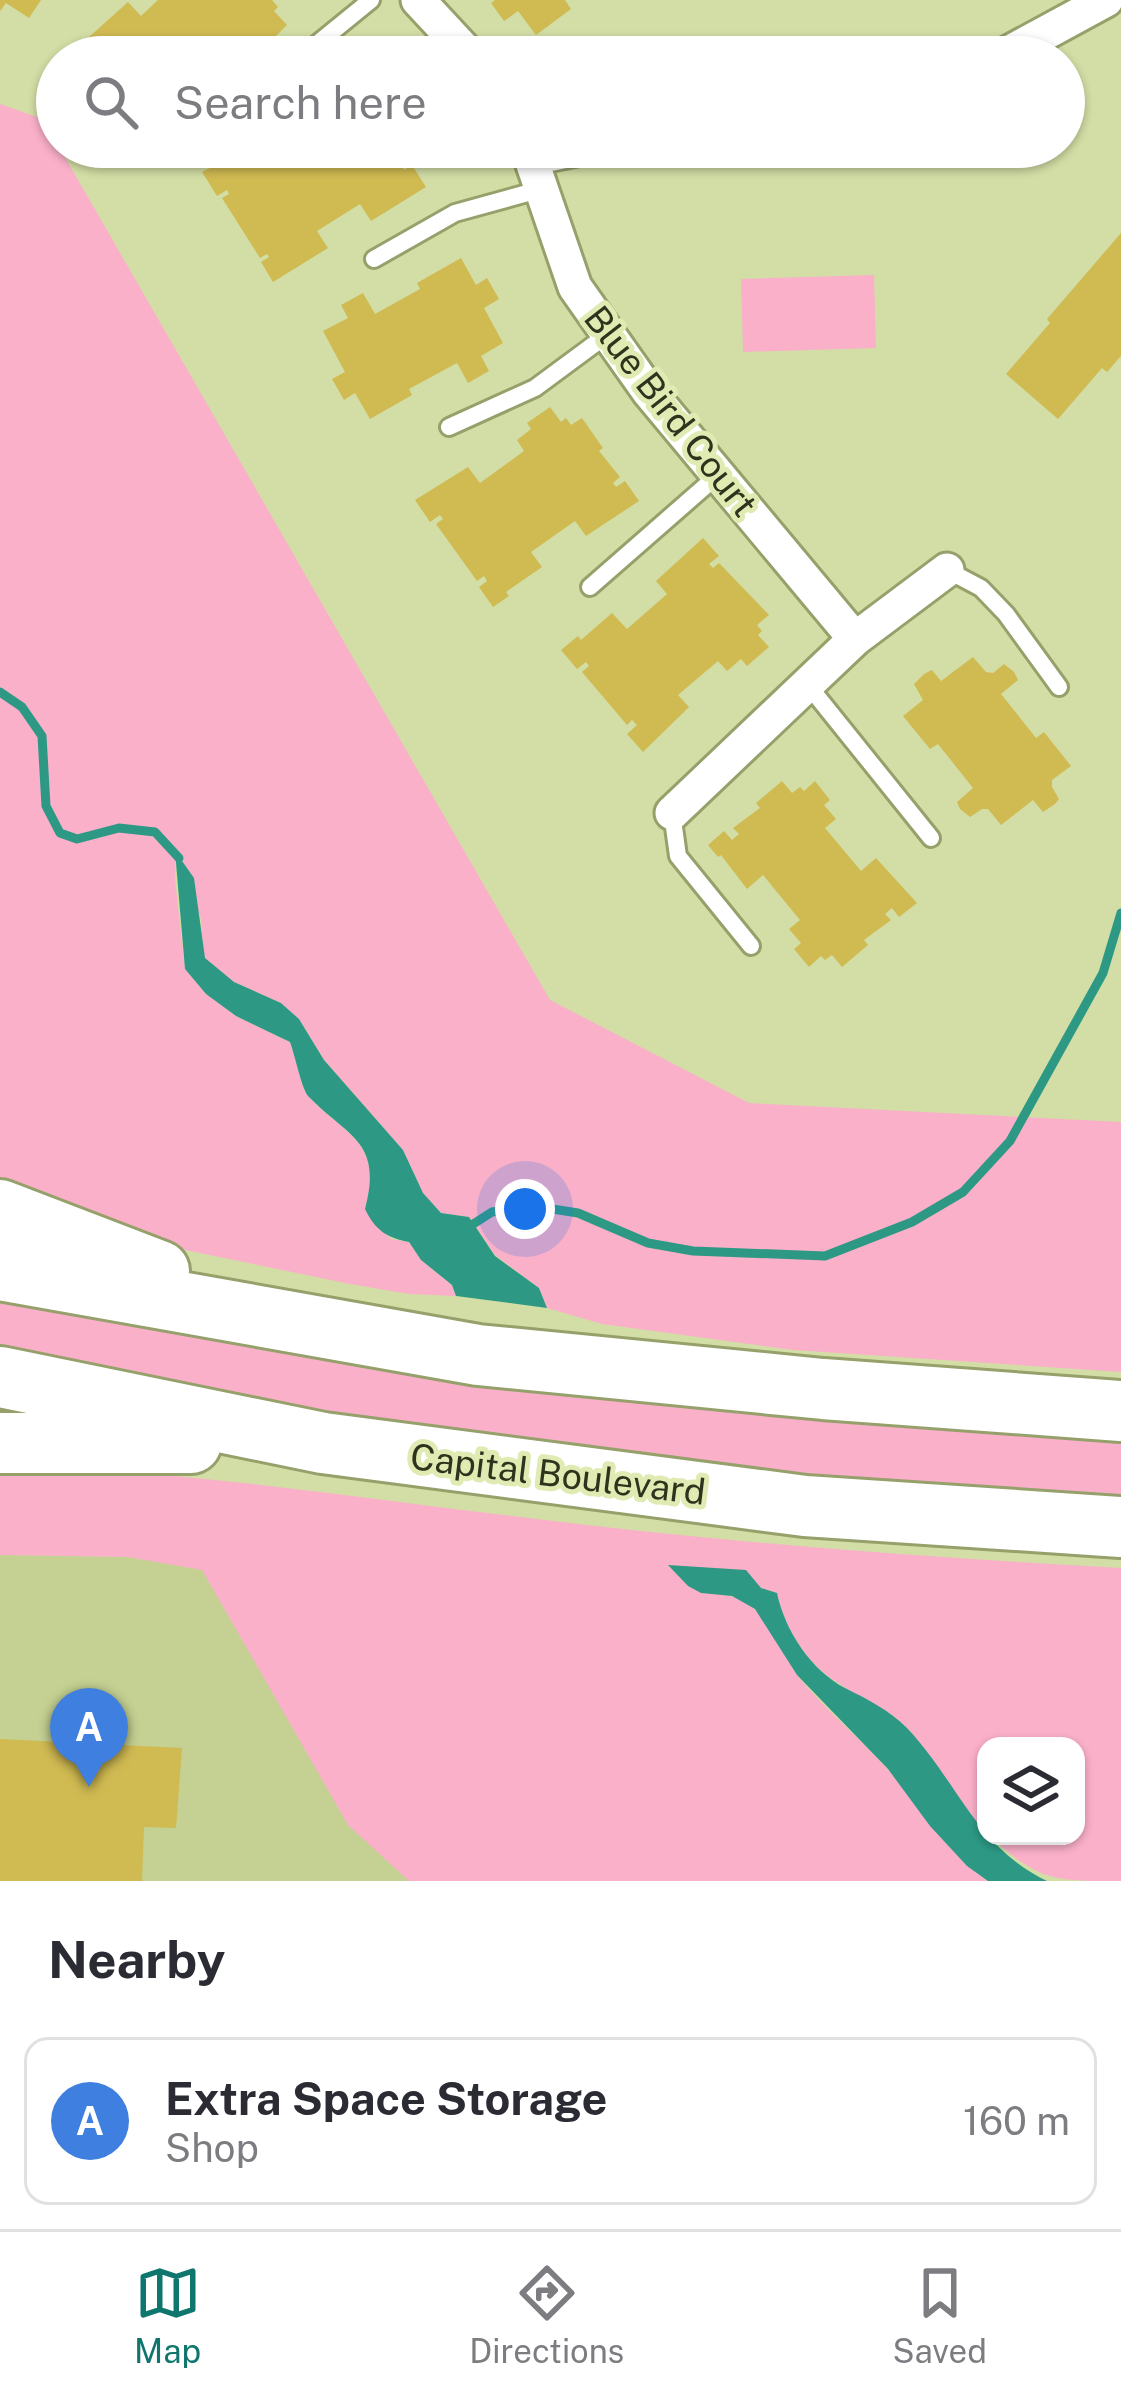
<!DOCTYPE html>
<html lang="en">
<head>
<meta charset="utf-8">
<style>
	body { margin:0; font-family:"Public Sans",sans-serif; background:#f7f7f7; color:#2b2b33 }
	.controls { position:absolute; right:36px; bottom:36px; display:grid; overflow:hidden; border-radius:24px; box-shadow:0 3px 9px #0004 }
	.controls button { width:108px; height:108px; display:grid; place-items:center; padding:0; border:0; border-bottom:3px solid #e1e1e2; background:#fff; color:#2b2b33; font:60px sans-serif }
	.you { position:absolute; left:525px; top:1209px; width:42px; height:42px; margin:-30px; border:9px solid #fff; border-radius:50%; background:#1a73e8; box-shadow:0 0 0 18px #1a73e833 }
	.badge { display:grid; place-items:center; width:78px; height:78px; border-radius:50%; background:#0f766e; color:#fff; font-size:39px; font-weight:700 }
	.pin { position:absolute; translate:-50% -99px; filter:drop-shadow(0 3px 6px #0008) }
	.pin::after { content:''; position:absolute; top:63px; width:42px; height:36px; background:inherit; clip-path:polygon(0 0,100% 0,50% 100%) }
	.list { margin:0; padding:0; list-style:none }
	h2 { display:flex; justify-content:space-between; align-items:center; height:156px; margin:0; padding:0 48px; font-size:51px }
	h2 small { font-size:39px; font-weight:400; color:#7c7c81 }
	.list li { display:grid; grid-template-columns:78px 1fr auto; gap:36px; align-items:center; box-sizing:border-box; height:168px; margin:0 24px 24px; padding:0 24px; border:3px solid #e1e1e2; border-radius:24px }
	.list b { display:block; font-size:45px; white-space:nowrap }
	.list p { margin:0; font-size:39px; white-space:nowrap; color:#7c7c81 }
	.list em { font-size:39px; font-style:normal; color:#7c7c81 }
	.icon { flex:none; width:66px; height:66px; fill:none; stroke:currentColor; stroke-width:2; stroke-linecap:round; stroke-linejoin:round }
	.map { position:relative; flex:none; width:1121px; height:1881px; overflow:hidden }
	.search { position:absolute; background:#fff; box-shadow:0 3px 9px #0004; left:36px; right:36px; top:36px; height:132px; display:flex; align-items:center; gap:30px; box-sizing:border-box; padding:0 42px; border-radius:66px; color:#7c7c81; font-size:45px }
	.sheet { height:348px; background:#fff }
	nav { display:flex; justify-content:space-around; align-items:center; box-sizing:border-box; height:168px; border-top:3px solid #e1e1e2; background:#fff; font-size:33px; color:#7c7c81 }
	nav a { display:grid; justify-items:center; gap:6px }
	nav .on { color:#0f766e }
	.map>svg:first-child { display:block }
</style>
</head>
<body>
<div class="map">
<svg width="1121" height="1881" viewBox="0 0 1121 1881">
	<rect width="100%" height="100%" fill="#d2dea5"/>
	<path fill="#c4d192" d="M0,1555l129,2 203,33 677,291h-1009z"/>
	<path fill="#fab0c9" d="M0,104l43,15 507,881 199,103 372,19v250l-328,-22 -191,-26 -55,-16 -8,-20 -44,-33 -26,-38 -28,-4 -18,-20 -20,-43 -79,-90 -25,-41 -18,-16 -47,-21 -30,-24 -3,-39 -25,-66 -1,26 10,90 21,25 30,22 54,26c5,13 12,49 19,55 39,41 74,44 56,112l26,30 18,3 12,18 31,25 4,11 -47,-2 -59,-10 -194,-40 -156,-61z
		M874,275l2,73 -133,4 -2,-73z
		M0,1295l528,97 287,28 306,17v61c-88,-3 -176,-12 -264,-19 -287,-24 -575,-64 -857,-123z
		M0,1465c215,6 428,44 641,66 160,17 320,28 480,37v313c-69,0 -81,0 -132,-45h87v-90h-90v87c-31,-31 -49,-71 -78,-104 -20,-21 -46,-30 -70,-46 -31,-19 -53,-54 -61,-90l-16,-5 -73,-2c21,11 43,5 60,18 25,18 34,52 52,75 28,33 62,61 90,93 34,37 56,79 98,109h-579l-61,-56 -146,-255 -74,-13 -128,-2z"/>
	<path fill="#2d9985" d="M175,851l19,27 11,80 29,24 47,21 18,16 25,41 79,90 20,43 18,20 28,4 26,39 44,32 8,20 -91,-12 -4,-11 -31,-25 -12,-18c-22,-4 -34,-12 -44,-33 18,-68 -17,-72 -56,-112 -7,-6 -14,-42 -19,-55l-54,-26 -30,-22 -21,-25z
		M668,1565l78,5 15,18 16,5c8,38 34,77 68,95 22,11 44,22 62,40 51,54 69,119 140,153h-59l-21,-15 -37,-40 -42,-57 -91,-94 -42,-66 -23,-13 -31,-3 -13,-7z"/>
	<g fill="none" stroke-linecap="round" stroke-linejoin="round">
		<path stroke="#2d9985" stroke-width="9" d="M0,692l22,15 20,29 4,70 14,27 17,6 42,-11 36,4 24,26
			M467,1228l25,-16 41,-6 45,7 70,30 45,8 132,5 87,-34 51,-30 47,-51 93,-168 18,-60"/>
	</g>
	<path fill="#d0ba52" d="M0,0h41l-12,18 -23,-15 -6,8z
		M158,0h114l6,7 -4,4 13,14 -19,19 -6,-7 -14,15 -9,-9 -15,14h-135l-10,-11 49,-44 13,14z
		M495,0h70l6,9 -35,26 -18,-24 -14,10 -13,-18z
		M251,147h12l7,11 18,-11h109l10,16 -5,3 2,4 8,-5 14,22 -55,34 -11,-17 -43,27 11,17 -55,34 -12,-20 8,-5 -2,-3 -7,4 -38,-60 7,-4 -2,-4 -10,6 -15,-24z
		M1121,233v123l-14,16 -5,-4 -44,51 -52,-45 44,-51 -3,-4z
		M461,258l15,27 11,-7 12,21 -15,9 19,35 -22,13 8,15 -21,12 -11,-20 -48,26 3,6 -42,24 -15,-26 -11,7 -12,-21 13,-7 -22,-41 25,-13 -7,-13 22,-12 12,21 45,-25 -3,-6z
		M550,407l11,15 5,-4 5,7 11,-7 21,30 -4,3 21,26 -7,6 3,4 9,-6 14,20 -53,35 -11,-15 -44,31 11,15 -36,25 3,4 -16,11 -14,-20 8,-6 -3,-5 -7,5 -41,-57 7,-5 -3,-4 -10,7 -15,-22 53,-33 12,16 44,-32 -7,-11 14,-11 -4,-6z
		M703,538l16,18 -10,8 4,4 6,-5 50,52 -12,10 5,6 -4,4 11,12 -22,19 -6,-7 -14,12 -9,-10 -40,34 11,12 -46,45 -16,-18 10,-9 -5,-5 -5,5 -45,-53 7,-6 -3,-4 -9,7 -16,-19 17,-14 3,4 31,-27 15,16 40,-35 -11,-13z
		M973,657l13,15 7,1 11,-9 10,8 4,8 -17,14 35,44 8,-6 27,34 -19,14v7l7,12 -4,5 -12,8 -10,-12 -32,25 -13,-16h-6l-12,8 -10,-8 -3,-7 16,-14 -35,-44 -8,5 -27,-33 20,-16 -9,-16 10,-10 8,-4 9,11z
		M782,781l10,12 8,-6 4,4 11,-10 15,19 -6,5 12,14 -11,9 36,43 15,-13 41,45 -18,14 -7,-9 -7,6 6,6 -27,20 4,5 -26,22 -10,-12 -7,5 -4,-4 -12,11 -15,-18 7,-6 -12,-14 11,-9 -37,-45 -16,14 -26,-34 -3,2 -10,-12 16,-14 8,9 7,-6 -6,-6 27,-20 -4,-5z
		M0,1739l182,9 -6,80 -32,-1 -2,54h-142z"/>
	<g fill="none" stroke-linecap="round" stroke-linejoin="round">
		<defs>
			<path id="lane" d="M301,57l70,-57
				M374,259l81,-46 87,-24
				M449,427l86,-39 73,-54
				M947,570l34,18 25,26 53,73
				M590,587l128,-112
				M808,685l123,153
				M672,813l6,43 73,90"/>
			<path id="street" d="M418,0l53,57
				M1001,57l105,-57
				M527,147l48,140 74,105 206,247 -183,174
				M532,158l55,-11
				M855,639l92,-69"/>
			<path id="highway" d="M0,1210l159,61
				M0,1270l478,85 345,34 298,22
				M0,1377l323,66 482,63 316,21
				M0,1443h191"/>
		</defs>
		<use href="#lane" stroke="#95a06a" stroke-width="22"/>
		<use href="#street" stroke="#95a06a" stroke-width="39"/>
		<use href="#highway" stroke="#95a06a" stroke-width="66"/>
		<use href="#lane" stroke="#fff" stroke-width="16"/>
		<use href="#street" stroke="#fff" stroke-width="33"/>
		<use href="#highway" stroke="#fff" stroke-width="60"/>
	</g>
	<g text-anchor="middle" stroke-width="10" stroke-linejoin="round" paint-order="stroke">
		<g font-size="36" fill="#2f331d" stroke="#dfebb2">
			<text transform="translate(671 411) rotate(52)" y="13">Blue Bird Court</text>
			<text transform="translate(558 1474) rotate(7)" y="13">Capital Boulevard</text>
		</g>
	</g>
</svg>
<div class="controls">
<button><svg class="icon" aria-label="layers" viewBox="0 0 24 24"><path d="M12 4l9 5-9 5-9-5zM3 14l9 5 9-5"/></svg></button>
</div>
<div class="you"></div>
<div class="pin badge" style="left:89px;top:1787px;background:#3f7fe0">A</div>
<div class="search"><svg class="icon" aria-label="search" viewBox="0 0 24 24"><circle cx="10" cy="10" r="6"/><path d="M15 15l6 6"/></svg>Search here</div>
</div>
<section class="sheet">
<h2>Nearby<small></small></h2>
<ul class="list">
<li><span class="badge" style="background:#3f7fe0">A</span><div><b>Extra Space Storage</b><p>Shop</p></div><em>160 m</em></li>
</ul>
</section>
<nav>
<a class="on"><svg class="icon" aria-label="map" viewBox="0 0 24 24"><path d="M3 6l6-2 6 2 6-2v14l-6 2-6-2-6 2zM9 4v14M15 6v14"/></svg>Map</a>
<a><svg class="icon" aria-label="directions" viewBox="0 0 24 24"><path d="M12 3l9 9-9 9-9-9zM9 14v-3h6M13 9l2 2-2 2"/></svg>Directions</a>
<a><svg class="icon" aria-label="saved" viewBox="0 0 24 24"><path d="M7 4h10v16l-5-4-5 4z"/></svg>Saved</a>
</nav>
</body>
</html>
